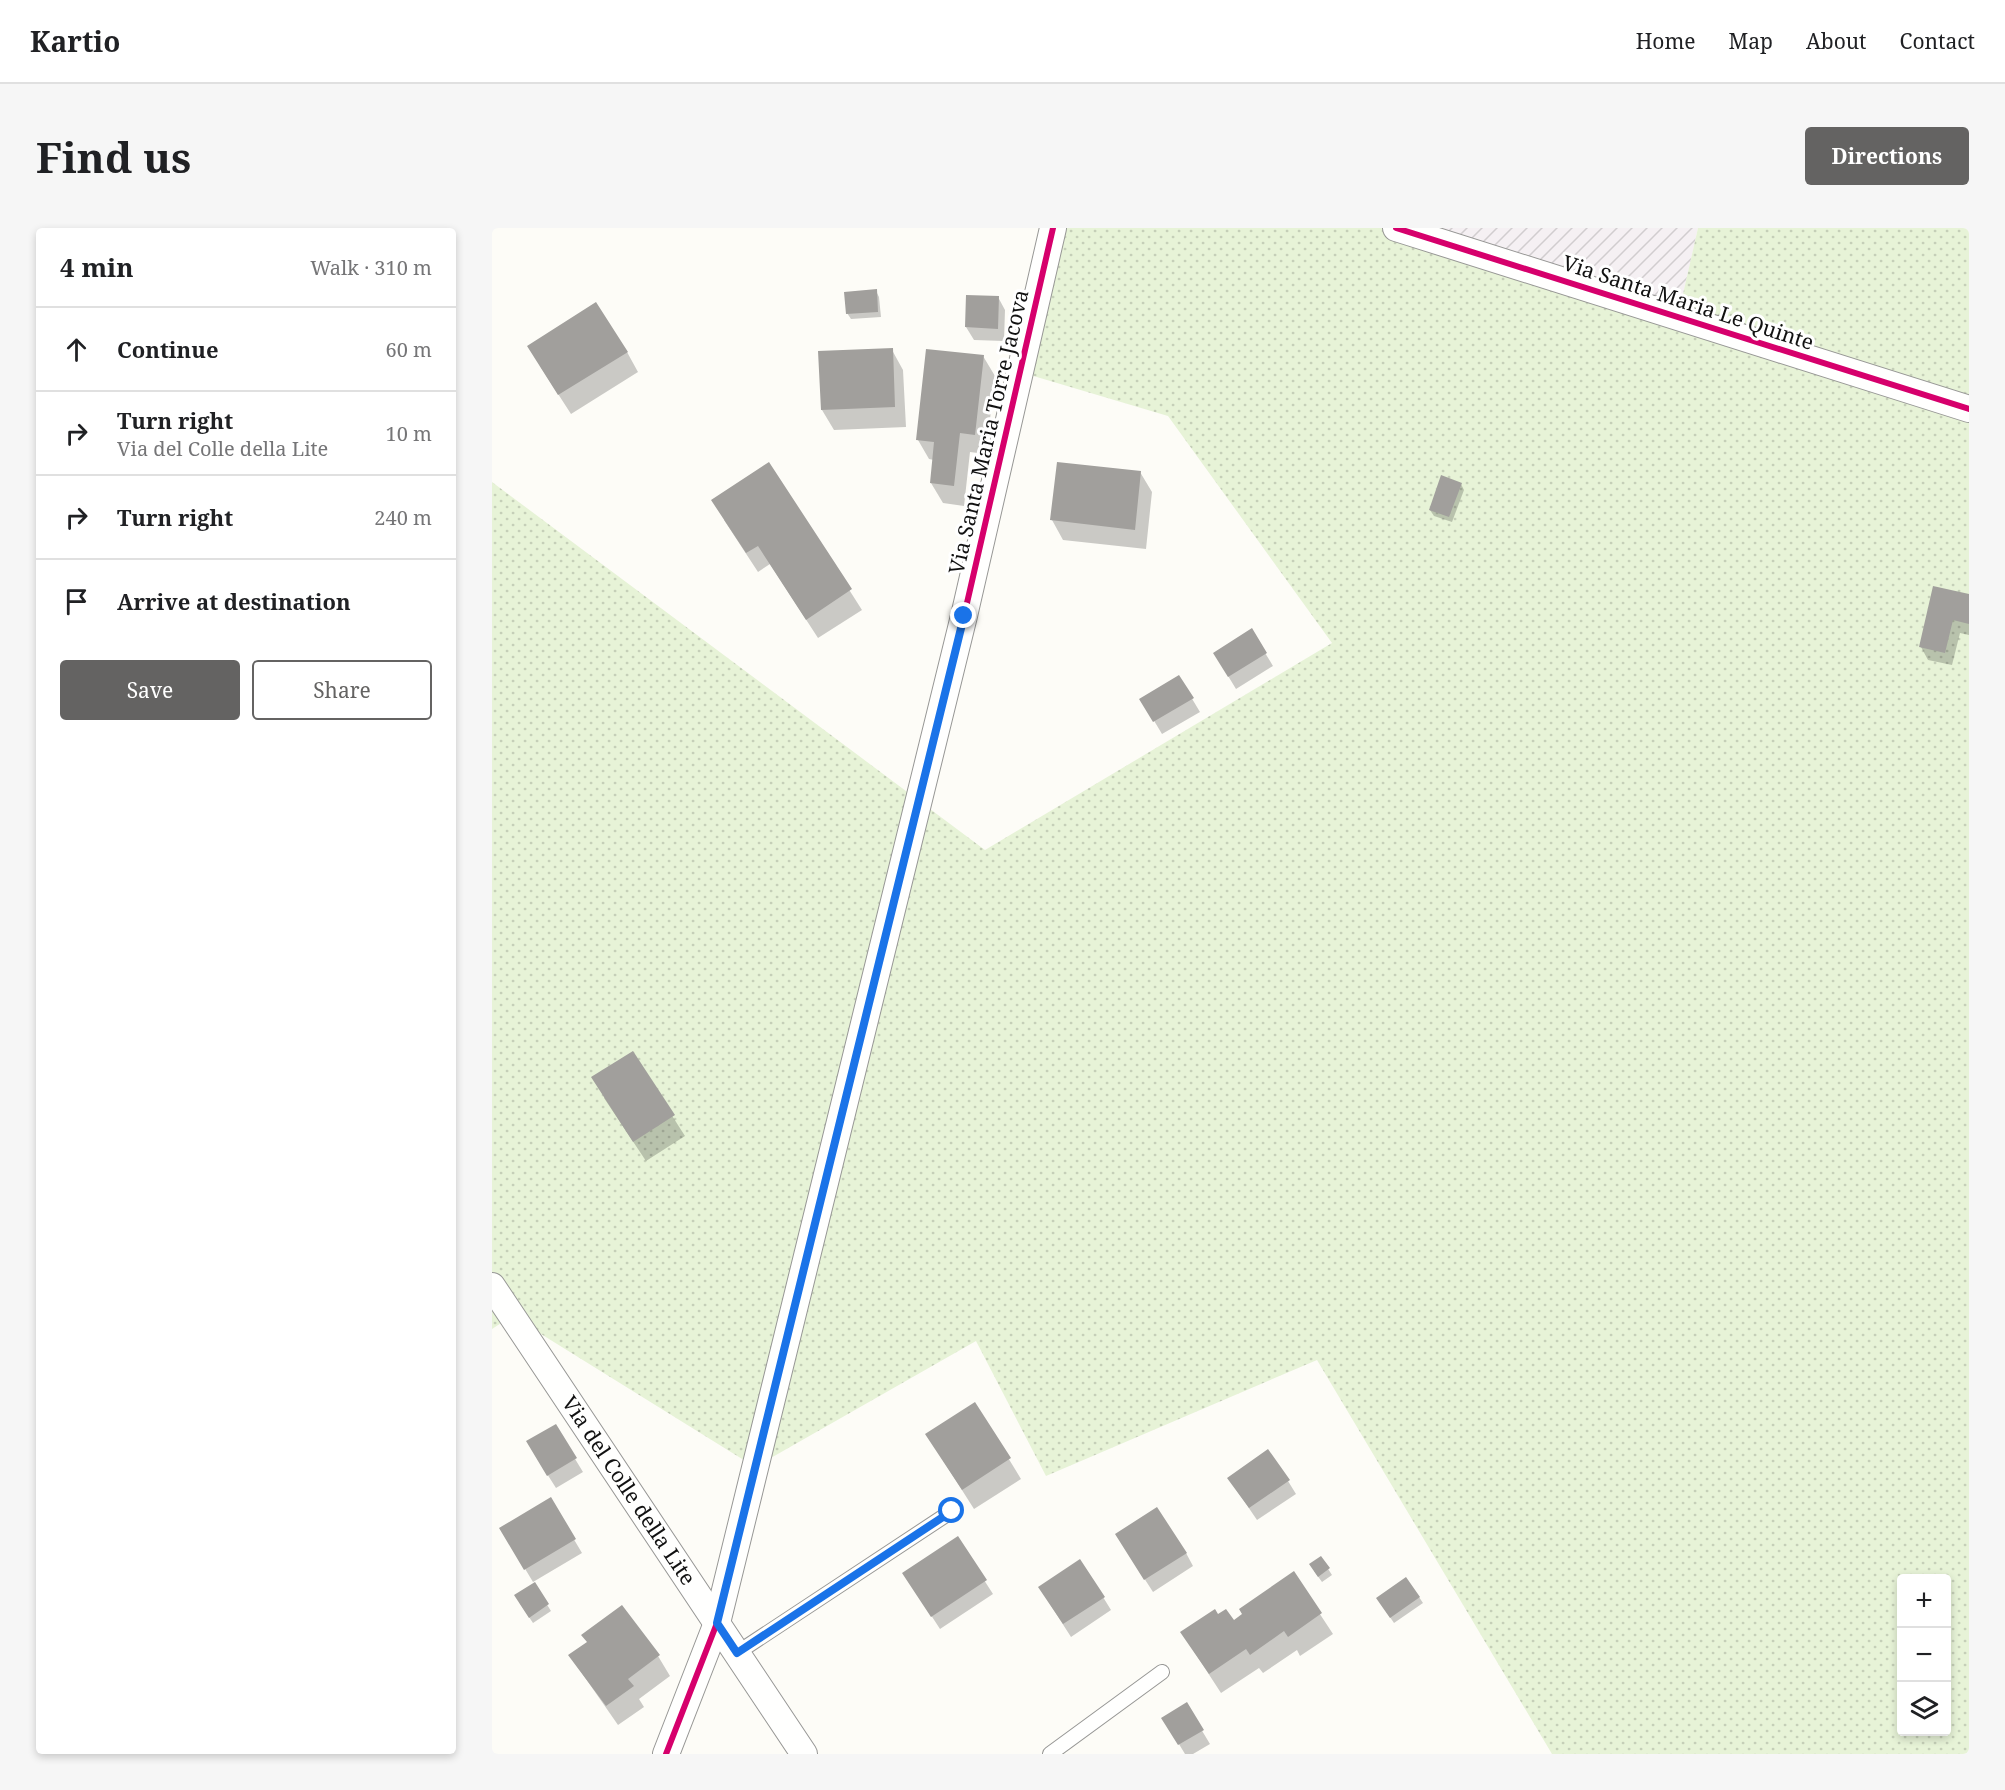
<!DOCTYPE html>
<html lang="en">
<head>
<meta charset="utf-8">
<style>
	body { margin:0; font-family:"Noto Serif",serif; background:#f6f6f6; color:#202124 }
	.controls { position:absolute; right:18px; bottom:18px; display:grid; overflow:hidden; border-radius:6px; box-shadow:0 3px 9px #0003 }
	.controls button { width:54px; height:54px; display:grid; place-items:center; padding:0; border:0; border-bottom:2px solid #e0e0e0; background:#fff; color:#202124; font:30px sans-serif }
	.stop { position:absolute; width:18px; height:18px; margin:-14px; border:4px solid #1a73e8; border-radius:50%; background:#fff }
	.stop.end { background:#1a73e8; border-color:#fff; box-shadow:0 2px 6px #0008 }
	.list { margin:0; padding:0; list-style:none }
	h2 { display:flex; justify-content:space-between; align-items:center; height:78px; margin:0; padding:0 24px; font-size:26px }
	h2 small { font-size:20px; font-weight:400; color:#757577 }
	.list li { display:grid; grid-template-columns:39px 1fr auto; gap:18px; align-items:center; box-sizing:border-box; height:84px; padding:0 24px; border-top:2px solid #e0e0e0 }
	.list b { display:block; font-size:22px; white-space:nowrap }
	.list p { margin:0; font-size:20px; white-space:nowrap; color:#757577 }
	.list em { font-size:20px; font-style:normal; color:#757577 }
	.actions { display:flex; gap:12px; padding:18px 24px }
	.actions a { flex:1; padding:14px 0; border:2px solid #646362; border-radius:6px; text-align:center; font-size:21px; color:#646362 }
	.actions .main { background:#646362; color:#fff }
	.icon { flex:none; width:33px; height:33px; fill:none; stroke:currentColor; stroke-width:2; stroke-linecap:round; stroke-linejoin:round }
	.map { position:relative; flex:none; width:1477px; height:1526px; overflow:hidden; border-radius:6px }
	header { display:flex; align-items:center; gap:36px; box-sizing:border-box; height:84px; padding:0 30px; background:#fff; border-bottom:2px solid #e0e0e0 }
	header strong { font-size:28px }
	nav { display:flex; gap:33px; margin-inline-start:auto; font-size:21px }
	.intro { display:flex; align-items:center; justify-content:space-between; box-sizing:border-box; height:144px; padding:0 36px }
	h1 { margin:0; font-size:42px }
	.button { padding:15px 27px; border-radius:6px; background:#646362; color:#fff; font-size:21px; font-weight:700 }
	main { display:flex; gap:36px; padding:0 36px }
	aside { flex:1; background:#fff; border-radius:6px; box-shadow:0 3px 9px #0003 }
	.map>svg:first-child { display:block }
</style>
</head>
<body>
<header>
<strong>Kartio</strong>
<nav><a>Home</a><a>Map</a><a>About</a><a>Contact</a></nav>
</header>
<div class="intro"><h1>Find us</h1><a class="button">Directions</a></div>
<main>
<aside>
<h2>4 min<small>Walk · 310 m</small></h2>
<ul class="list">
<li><svg class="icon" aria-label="ahead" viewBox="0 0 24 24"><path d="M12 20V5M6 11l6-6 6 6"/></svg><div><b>Continue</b></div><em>60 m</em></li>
<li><svg class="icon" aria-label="right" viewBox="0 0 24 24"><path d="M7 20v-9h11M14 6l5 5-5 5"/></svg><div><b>Turn right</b><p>Via del Colle della Lite</p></div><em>10 m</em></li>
<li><svg class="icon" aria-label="right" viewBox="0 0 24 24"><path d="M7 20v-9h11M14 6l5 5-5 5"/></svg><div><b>Turn right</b></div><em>240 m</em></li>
<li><svg class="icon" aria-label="arrive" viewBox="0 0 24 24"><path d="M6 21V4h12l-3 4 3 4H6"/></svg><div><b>Arrive at destination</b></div></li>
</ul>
<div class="actions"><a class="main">Save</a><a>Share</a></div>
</aside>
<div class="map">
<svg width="1477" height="1526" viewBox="0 0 1477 1526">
	<defs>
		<pattern id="industrial-furrows" width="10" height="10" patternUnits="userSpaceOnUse" patternTransform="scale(1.5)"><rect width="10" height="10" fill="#f5f0f3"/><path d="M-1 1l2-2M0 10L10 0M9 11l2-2" fill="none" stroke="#d1cdcf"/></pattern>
		<pattern id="grass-dots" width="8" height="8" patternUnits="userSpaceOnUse" patternTransform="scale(1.5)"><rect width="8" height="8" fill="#e7f3d7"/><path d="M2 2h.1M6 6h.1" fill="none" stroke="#c5cfb8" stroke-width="1.8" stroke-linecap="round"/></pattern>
	</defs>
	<rect width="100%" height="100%" fill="#fdfcf7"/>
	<path fill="url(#industrial-furrows)" d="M904,0h302l-20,89z"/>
	<path fill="url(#grass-dots)" fill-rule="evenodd" d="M561,0h343l282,88 20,-88h271v1526h-417l-235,-394 -271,116 -70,-135 -221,126 -243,-151 -20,13v-847l493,368 347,-207 -164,-227 -148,-44zM1410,1350h44v154h-44z"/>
	<path fill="#0003" d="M384,63l3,6 2,20 -30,2 -4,-6z
		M506,69l7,13 -1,31 -30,-1 -8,-13z
		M400,122l11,20 3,57 -72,3 -12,-20 -2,-58z
		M135,124l11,20 -67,42 -31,-48z
		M491,128l12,20 -9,78 -16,-2 -6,54 -21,-3 -12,-20 3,-23 -5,-1 -11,-19z
		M277,236l93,146 -44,28 -48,-74 -12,8 -34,-52z
		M648,244l12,20 -6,57 -83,-9 -11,-20z
		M969,256l3,6 -12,32 -18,-6 -4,-6z
		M1442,360l35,8v39l-9,-2 -8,32 -24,-5 -7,-13z
		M759,402l22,36 -37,23 -14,-23z
		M687,449l21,35 -38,22 -21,-35z
		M140,825l53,83 -39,25 -42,-63z
		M483,1176l46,75 -47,30 -35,-55z
		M63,1198l28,46 -27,16 -21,-33z
		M737,1251l59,2 8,13 -39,26z
		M58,1271l32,54 -49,29 -32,-53z
		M465,1310l36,56 -53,35 -28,-43z
		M632,1319l62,6 7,13 -40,26z
		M829,1330l11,17 -10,7 -8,-11z
		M801,1345l40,61 -33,22 -3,-6 -34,23 -4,-5 -38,25 -39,-60 36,-17 15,6z
		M42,1356l17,27 -18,12 -14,-21z
		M611,1369l8,13 -40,27 -23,-36z
		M927,1369l4,6 -29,20 -13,-19z
		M78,1428h88l12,20 -31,23 5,8 -26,18z
		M694,1476l24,40 -17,10h-8l-14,-23z"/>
	<path fill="#a19f9c" d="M385,61l1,23 -32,2 -2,-22z
		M474,67l33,1 -1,33 -33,-2z
		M104,74l32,50 -70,43 -31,-49z
		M401,120l2,59 -74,3 -3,-59z
		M434,121l58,6 -9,80 -15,-2 -6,53 -24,-3 4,-41 -18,-2z
		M277,234l83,127 -46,31 -48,-74 -12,7 -35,-53z
		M565,234l84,9 -6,59 -85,-10z
		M949,247l21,8 -13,34 -20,-7z
		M1441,358l36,8v30l-16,-4 -8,33 -26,-6z
		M760,400l15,25 -39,24 -15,-24z
		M687,447l15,23 -41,24 -14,-23z
		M141,823l42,64 -42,27 -42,-65z
		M483,1174l36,56 -49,32 -37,-56z
		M64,1196l21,34 -30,18 -21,-35z
		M776,1221l22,31 -41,28 -22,-30z
		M59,1269l25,42 -52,31 -25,-42z
		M665,1279l30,46 -43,27 -29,-46z
		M466,1308l29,44 -56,37 -29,-44z
		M829,1328l9,12 -12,9 -9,-13z
		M588,1331l25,38 -42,27 -25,-37z
		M802,1343l28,42 -34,24 -4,-6 -34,24 -4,-6 -37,25 -29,-42 35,-23 3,5 8,-5 8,11 8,-6 -3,-5z
		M914,1349l14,20 -30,21 -14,-20z
		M43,1354l14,22 -20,14 -15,-23z
		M130,1377l38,50 -32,24 6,7 -28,20 -38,-51 19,-13 -6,-7z
		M695,1474l17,28 -26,15 -17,-27z"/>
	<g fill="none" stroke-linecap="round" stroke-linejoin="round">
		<defs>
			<path id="service" d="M245,1425l215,-142
				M558,1526l112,-82"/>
			<g id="minor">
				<path d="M904,0l573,181"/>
				<path id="s1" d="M0,1058l312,468"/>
				<path d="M174,1526l51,-131 247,-1007 89,-388"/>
			</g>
		</defs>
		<use href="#service" stroke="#979795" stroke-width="16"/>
		<use href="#minor" stroke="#979795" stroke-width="28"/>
		<use href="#service" stroke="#fffffe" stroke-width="14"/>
		<use href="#minor" stroke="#fffffe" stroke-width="26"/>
		<defs>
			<path id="cycleway" d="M904,0l573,181
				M174,1526l51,-131 247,-1007 89,-388"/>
		</defs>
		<use href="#cycleway" stroke="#fff" stroke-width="10"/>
		<use href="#cycleway" stroke="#d6006c" stroke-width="6"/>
	</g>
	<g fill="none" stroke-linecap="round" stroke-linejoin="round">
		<path stroke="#1a73e8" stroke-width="8" d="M460,1283l-215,142 -20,-30 247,-1007"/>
	</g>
	<g text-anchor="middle" stroke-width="6" stroke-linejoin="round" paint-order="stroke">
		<g font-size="21" fill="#111" stroke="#fff">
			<text transform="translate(1196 75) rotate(18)" y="7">Via Santa Maria Le Quinte</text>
			<text transform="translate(497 204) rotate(-77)" y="7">Via Santa Maria Torre Jacova</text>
			<text dy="7" stroke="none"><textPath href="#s1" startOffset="246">Via del Colle della Lite</textPath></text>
		</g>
	</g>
</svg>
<div class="controls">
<button>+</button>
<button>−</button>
<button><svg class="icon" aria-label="layers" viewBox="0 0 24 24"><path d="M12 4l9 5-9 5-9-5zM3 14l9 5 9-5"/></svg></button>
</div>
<div class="stop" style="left:460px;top:1283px"></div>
<div class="stop end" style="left:472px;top:388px"></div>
</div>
</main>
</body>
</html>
